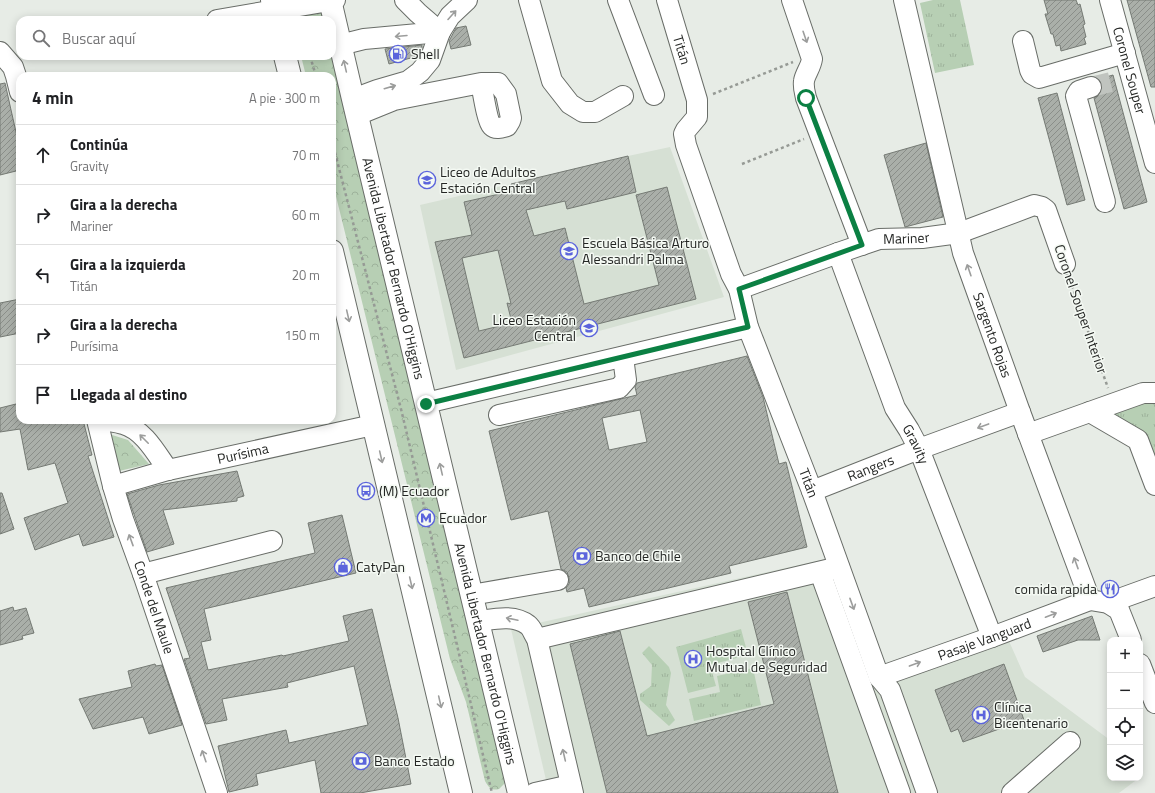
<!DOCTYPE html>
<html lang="es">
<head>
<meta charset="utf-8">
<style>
	body { margin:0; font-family:"Titillium Web",sans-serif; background:#f2f2f2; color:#202124 }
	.controls { position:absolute; right:12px; bottom:12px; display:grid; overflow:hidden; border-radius:8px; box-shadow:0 2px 10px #0003 }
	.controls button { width:36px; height:36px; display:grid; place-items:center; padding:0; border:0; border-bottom:1px solid #e0e0e0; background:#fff; color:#202124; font:20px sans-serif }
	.stop { position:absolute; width:12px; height:12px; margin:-9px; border:3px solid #0b8043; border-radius:50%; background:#fff }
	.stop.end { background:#0b8043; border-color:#fff; box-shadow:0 1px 4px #0008 }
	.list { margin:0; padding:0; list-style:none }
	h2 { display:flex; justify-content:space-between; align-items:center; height:52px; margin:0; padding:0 16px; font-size:17px }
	h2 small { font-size:13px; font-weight:400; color:#757577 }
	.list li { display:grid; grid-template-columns:26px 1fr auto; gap:12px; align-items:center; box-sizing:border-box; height:60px; padding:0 16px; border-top:1px solid #e0e0e0 }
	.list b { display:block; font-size:15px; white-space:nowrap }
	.list p { margin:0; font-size:13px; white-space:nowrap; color:#757577 }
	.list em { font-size:13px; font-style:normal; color:#757577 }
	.icon { flex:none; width:22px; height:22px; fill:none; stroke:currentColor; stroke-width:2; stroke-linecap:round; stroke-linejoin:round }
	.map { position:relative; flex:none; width:1155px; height:793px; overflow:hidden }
	.search { position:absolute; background:#fff; box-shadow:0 2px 10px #0003; left:16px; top:16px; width:320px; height:44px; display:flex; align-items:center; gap:10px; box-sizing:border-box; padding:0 14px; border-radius:12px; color:#757577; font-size:15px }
	.panel { position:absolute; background:#fff; box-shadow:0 2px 10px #0003; left:16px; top:72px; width:320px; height:352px; border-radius:12px }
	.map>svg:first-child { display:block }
</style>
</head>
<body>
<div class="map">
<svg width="1155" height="793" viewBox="0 0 1155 793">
	<defs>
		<pattern id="grass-tufts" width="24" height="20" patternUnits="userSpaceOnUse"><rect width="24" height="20" fill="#b7cfb4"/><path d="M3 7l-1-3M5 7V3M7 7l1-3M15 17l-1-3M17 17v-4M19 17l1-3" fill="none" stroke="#9db29b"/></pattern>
		<pattern id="forest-crowns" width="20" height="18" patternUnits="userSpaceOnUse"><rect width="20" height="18" fill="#b7cfb4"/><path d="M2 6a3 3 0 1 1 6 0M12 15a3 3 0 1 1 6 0" fill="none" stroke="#9db29b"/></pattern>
		<pattern id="building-hatch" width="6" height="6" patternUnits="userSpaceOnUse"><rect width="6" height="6" fill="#aaafa9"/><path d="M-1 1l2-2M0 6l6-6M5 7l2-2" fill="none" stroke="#8a8e89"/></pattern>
	</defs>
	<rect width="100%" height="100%" fill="#e7ece6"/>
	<path fill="#d6e0d4" d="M670,147l54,150 -268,73 -36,-165 91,-21 117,-28z
		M830,558l49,131 129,-50 17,38 85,63v38h29l-20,15h-570l-38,-164z"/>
	<path fill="url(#grass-tufts)" d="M933,0h27l14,65 -39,8 -15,-70z
		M1155,398v68l-46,-53z
		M741,629l7,26 -38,10 6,21 -28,7 -12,-46z
		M649,646l20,21 2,6 -5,32 9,15 -6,6 -29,-26v-6l11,-8 1,-21 -10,-12z
		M753,668l8,37 -67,16 -5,-22 31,-7 -3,-16z"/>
	<path fill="url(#forest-crowns)" d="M289,0h34l5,20h-34z
		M301,56h31l174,720 -1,7 -6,6c-7,2 -10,-1 -14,-8l-19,-79 -16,-43 -118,-479v-104h-26z
		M109,434l19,6 21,24 -30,7z"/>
	<path fill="url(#building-hatch)" stroke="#757a74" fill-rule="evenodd" d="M1044,0h32l2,5 2,-1 5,20 -2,1 3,12 -2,1 2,6 -25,7 -1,-6 -4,1 -3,-12h-2l-6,-20h3z
		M1127,0h28v87h-4z
		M466,26l5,19 -20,4 -2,-8 7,-13z
		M422,45v3l-4,8 -29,8 -4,-15z
		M1113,75l34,127 -23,7 -30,-111 5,-3 3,-5v-6l-3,-5z
		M5,83l15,67v20l-20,5v-91z
		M1057,93l28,107 -18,5 -29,-107z
		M926,143l17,74 -38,10 -21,-72z
		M628,156l8,36 -69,17 -2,-8 -39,9 8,26 31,-8 19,76 75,-19 -23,-90 31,-8 29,112 -232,59 -29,-116 37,-7 -8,-33 49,-11 -2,-7zM498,250l13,54 -4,-1 5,20 -33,8 -17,-73z
		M20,299v34l-20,4v-34z
		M747,356l16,41 16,67 7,-2 21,85 -78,19 2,7 -142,34 -5,-19 -17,4 -1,-4 3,-4v-6l-2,-6 -6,-3 -13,-58 -37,9 -22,-89 148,-36 -2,-8 2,-4zM640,410l7,32 -38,8 -7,-32z
		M20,403v17h63l9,35 -4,1 26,81 -31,9 -4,-12 -44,16 -11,-32 44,-15 -13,-40 -27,7 -8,-41 -20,3v-24z
		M237,471l7,25 -7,2v3l-74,9 11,34 -27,8 -20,-58 32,-9z
		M0,493h2l12,36 -14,5z
		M342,515l14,58 -152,36 7,31 -10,2 7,28 74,-15 1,1 66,-15 -6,-25 29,-7 26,109 13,66 -51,9h-39l-6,-33 -59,14 2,11 -29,7 -11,-46 68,-16 3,13 79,-18 -14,-59 -67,17 1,4 -66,12 5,21 -21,4 -22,-65 6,-1 -24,-70 149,-35 -7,-30z
		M787,592l51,201h-231l-37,-149 50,-13 27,105 127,-32 -26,-102z
		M13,607l1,4 12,-3 8,25 -12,3 1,3 -23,6v-34z
		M1092,616l8,24h-22l-35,12 -6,-16z
		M155,664l1,2 6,-1 20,60 -33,9 -6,-17 -50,12 -14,-30 53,-12 -4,-16z
		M1004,664l20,56 -61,22 -5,-13 -7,3 -16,-42z"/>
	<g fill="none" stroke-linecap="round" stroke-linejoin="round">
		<path stroke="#c0c4bf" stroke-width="20" stroke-dasharray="20 10" stroke-linecap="butt" d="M1091,87l24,-6"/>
		<defs>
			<g id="minor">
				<path d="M405,0l13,13 22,19"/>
				<path d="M529,0l23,81 18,23 13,8h12l28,-16"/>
				<path d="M618,0l36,95"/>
				<path id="s1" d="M667,0l30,100v17l-11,13 -2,4 2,11 45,129 8,15 9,38 64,164 67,186 11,13 37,103"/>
				<path d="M792,0l20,59c-1,8 -7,15 -8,22 -1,6 1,12 2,17l56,147"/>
				<path id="s2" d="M904,0l59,253 57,159 70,188"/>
				<path id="s3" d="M1110,0l45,163"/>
				<path d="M217,20l118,-20"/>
				<path d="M1023,41l7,29 2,4 7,4 86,-25"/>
				<path d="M340,45l24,-6 76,-7"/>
				<path d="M0,52l13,15 3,9 4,16"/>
				<path d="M1091,87l-12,4 -3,5 29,106"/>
				<path d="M353,99l24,-9 31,-9 12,-9 10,-12 10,-28 10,-16 17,-16"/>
				<path d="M357,115l37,-15 87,-17h17l8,11 5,24 -1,3 -3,5c-4,1 -11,4 -15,0 -5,-5 -9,-34 -11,-43"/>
				<path id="s4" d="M838,253l57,155 14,22 10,19 73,188"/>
				<path id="s5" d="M739,289l99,-36 41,-14 43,-1 37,-5 75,-28 8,2 4,3 19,54"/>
				<path d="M426,403l322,-76"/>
				<path d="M1090,412l48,28 17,45"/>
				<path d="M499,415l120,-27 7,-8 -3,-23"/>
				<path id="s6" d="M97,420l16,66 10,33 20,55 74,219"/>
				<path d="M98,421c8,0 16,0 25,3 21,6 33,29 45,46"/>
				<path d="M1028,434l115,-41h12"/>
				<path id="s7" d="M113,486l55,-16 205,-45"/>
				<path id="s8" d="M812,491l107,-42 101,-37"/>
				<path d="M820,572l80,221"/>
				<path d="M143,574l129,-33"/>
				<path d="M471,595l87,-15"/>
				<path d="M1090,600l18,3 11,7 12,30"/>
				<path d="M1108,603l47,-17"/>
				<path d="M478,621c16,-2 36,-7 50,4 4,3 6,10 9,14l36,154"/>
				<path d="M537,639l302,-72"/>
				<path d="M1140,664l15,39"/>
				<path id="s9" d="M879,677l113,-40 98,-37"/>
				<path d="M535,793l36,-8"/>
				<path d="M1012,793l58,-51"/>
			</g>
			<g id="major">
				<path d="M272,0l5,20"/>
				<path id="s10" d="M330,0l23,99 166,694"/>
				<path d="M285,56l5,20"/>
				<path d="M332,251l129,542"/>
			</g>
		</defs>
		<use href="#minor" stroke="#696d68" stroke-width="22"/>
		<use href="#major" stroke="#696d68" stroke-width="24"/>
		<path stroke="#969a95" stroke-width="2.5" stroke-dasharray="3 3" stroke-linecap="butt" d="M310,56l6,20
			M713,94l80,-32
			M332,141l69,268 91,384
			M742,164l62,-25
			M1070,280l38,108"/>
		<use href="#minor" stroke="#fff" stroke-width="20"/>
		<use href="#major" stroke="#fff" stroke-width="22"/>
	</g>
	<defs><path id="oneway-shaft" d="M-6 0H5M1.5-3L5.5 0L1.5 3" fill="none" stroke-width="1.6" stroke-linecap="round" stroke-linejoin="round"/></defs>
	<g stroke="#9c9d9c">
		<use href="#oneway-shaft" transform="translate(452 15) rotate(-48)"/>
		<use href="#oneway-shaft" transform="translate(401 36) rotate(175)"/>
		<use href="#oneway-shaft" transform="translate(805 37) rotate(71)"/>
		<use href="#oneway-shaft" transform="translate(345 66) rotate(-103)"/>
		<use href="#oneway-shaft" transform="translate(390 87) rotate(-16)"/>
		<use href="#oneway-shaft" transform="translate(969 270) rotate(-109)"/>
		<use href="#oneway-shaft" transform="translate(348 316) rotate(77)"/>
		<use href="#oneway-shaft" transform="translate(983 426) rotate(160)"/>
		<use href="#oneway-shaft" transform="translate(144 439) rotate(-135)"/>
		<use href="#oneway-shaft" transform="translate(381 457) rotate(77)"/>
		<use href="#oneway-shaft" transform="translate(441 469) rotate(-103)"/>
		<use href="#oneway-shaft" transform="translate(131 540) rotate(-110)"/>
		<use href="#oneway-shaft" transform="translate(1076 563) rotate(-110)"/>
		<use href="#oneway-shaft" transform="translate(411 583) rotate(77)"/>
		<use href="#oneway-shaft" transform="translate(852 604) rotate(70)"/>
		<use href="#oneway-shaft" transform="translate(1051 615) rotate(-21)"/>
		<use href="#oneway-shaft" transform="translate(512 619) rotate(-168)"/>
		<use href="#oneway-shaft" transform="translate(915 664) rotate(-20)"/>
		<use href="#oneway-shaft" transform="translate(440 702) rotate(77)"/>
		<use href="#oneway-shaft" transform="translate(564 755) rotate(-103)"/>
		<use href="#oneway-shaft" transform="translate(204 756) rotate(-109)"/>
	</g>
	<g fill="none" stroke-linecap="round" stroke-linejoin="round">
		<path stroke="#0b8043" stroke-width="5" d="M426,404l322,-77 -9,-38 123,-44 -56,-147"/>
	</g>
	<defs>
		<symbol id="fuel-ring" viewBox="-11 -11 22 22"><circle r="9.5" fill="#f4f9f3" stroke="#5b64dc" stroke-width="1.5"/><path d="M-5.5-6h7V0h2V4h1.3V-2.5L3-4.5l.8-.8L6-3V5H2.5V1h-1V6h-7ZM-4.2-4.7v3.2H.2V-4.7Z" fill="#5b64dc"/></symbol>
		<symbol id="school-ring" viewBox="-11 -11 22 22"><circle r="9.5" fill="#f4f9f3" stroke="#5b64dc" stroke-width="1.5"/><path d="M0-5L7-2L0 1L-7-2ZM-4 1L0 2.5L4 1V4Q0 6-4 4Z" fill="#5b64dc"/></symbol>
		<symbol id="bus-ring" viewBox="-11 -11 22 22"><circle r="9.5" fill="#f4f9f3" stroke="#5b64dc" stroke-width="1.5"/><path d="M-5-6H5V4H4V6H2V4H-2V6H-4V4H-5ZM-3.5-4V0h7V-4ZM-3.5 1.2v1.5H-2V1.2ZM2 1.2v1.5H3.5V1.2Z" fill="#5b64dc"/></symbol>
		<symbol id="metro-ring" viewBox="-11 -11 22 22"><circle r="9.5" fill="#f4f9f3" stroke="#5b64dc" stroke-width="1.5"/><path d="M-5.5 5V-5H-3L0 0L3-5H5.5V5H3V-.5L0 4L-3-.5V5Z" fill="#5b64dc"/></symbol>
		<symbol id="bank-ring" viewBox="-11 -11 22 22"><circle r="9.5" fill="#f4f9f3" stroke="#5b64dc" stroke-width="1.5"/><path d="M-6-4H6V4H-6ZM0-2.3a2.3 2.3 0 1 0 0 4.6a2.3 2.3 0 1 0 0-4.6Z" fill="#5b64dc"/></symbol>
		<symbol id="shop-ring" viewBox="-11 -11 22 22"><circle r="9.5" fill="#f4f9f3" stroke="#5b64dc" stroke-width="1.5"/><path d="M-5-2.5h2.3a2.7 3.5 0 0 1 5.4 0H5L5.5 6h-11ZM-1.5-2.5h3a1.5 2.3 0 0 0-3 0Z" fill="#5b64dc"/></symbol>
		<symbol id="restaurant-ring" viewBox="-11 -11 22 22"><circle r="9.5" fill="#f4f9f3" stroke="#5b64dc" stroke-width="1.5"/><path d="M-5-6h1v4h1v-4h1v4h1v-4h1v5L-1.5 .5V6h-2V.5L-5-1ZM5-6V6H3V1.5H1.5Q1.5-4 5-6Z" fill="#5b64dc"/></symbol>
		<symbol id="hospital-ring" viewBox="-11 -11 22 22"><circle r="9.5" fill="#f4f9f3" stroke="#5b64dc" stroke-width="1.5"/><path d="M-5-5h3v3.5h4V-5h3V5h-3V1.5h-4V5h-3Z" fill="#5b64dc"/></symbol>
	</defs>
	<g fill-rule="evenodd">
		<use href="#fuel-ring" x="388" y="44" width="20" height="20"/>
		<use href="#school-ring" x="417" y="170" width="20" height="20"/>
		<use href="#school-ring" x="559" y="241" width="20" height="20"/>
		<use href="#school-ring" x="579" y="318" width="20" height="20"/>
		<use href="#bus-ring" x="356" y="481" width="20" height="20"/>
		<use href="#metro-ring" x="416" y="508" width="20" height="20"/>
		<use href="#bank-ring" x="572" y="546" width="20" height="20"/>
		<use href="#shop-ring" x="333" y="557" width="20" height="20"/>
		<use href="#restaurant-ring" x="1100" y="579" width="20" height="20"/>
		<use href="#hospital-ring" x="683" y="649" width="20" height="20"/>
		<use href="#hospital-ring" x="971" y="705" width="20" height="20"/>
		<use href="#bank-ring" x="351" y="751" width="20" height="20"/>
	</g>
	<g text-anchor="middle" stroke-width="3" stroke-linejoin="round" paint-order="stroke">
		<g font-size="14" fill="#242624" stroke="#f4f9f3">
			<text dy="5" stroke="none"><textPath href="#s1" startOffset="52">Titán</textPath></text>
			<text dy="5" stroke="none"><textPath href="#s3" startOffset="73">Coronel Souper</textPath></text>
			<text dy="5" stroke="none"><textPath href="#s5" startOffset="176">Mariner</textPath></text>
			<text dy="5" stroke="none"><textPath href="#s10" startOffset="276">Avenida Libertador Bernardo O'Higgins</textPath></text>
			<text transform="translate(1081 309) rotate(71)" y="5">Coronel Souper Interior</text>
			<text dy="5" stroke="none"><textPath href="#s2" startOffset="347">Sargento Rojas</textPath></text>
			<text dy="5" stroke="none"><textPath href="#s4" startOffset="207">Gravity</textPath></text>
			<text dy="5" stroke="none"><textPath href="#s7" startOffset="134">Purísima</textPath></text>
			<text dy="5" stroke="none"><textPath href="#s8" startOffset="63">Rangers</textPath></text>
			<text dy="5" stroke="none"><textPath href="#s1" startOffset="514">Titán</textPath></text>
			<text dy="5" stroke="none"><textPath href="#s6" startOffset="196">Conde del Maule</textPath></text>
			<text dy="5" stroke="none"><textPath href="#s9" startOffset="112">Pasaje Vanguard</textPath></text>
			<text dy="5" stroke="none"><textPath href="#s10" startOffset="672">Avenida Libertador Bernardo O'Higgins</textPath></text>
		</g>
		<g font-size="14" fill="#242624" stroke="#f4f9f3" text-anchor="start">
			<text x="411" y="59">Shell</text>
			<text x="440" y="177">Liceo de Adultos<tspan x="440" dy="16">Estación Central</tspan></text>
			<text x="582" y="248">Escuela Básica Arturo<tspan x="582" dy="16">Alessandri Palma</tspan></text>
			<text x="576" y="325" text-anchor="end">Liceo Estación<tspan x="576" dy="16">Central</tspan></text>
			<text x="379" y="496">(M) Ecuador</text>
			<text x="439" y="523">Ecuador</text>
			<text x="595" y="561">Banco de Chile</text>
			<text x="356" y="572">CatyPan</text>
			<text x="1097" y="594" text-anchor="end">comida rapida</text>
			<text x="706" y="656">Hospital Clínico<tspan x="706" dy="16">Mutual de Seguridad</tspan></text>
			<text x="994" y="712">Clínica<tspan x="994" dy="16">Bicentenario</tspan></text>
			<text x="374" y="766">Banco Estado</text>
		</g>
	</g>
</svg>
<div class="controls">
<button>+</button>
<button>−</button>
<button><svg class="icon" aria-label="locate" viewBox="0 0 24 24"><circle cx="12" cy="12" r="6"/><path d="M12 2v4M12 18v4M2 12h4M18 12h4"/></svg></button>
<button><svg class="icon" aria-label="layers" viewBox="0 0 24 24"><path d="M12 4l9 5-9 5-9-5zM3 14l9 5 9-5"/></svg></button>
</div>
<div class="stop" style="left:806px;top:98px"></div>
<div class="stop end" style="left:426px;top:404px"></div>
<div class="search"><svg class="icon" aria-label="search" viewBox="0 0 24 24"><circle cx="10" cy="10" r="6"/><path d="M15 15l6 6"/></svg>Buscar aquí</div>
<section class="panel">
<h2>4 min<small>A pie · 300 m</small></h2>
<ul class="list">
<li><svg class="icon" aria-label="ahead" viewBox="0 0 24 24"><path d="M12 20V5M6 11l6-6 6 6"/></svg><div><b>Continúa</b><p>Gravity</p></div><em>70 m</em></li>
<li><svg class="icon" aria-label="right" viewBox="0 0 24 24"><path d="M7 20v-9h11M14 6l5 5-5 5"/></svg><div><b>Gira a la derecha</b><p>Mariner</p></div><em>60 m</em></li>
<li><svg class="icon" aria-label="left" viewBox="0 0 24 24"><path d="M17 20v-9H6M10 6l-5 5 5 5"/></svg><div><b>Gira a la izquierda</b><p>Titán</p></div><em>20 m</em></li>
<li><svg class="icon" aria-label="right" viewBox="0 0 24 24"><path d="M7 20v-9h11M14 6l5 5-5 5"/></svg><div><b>Gira a la derecha</b><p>Purísima</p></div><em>150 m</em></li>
<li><svg class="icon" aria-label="arrive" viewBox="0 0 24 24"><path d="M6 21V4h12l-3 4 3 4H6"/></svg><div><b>Llegada al destino</b></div></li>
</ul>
</section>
</div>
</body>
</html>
